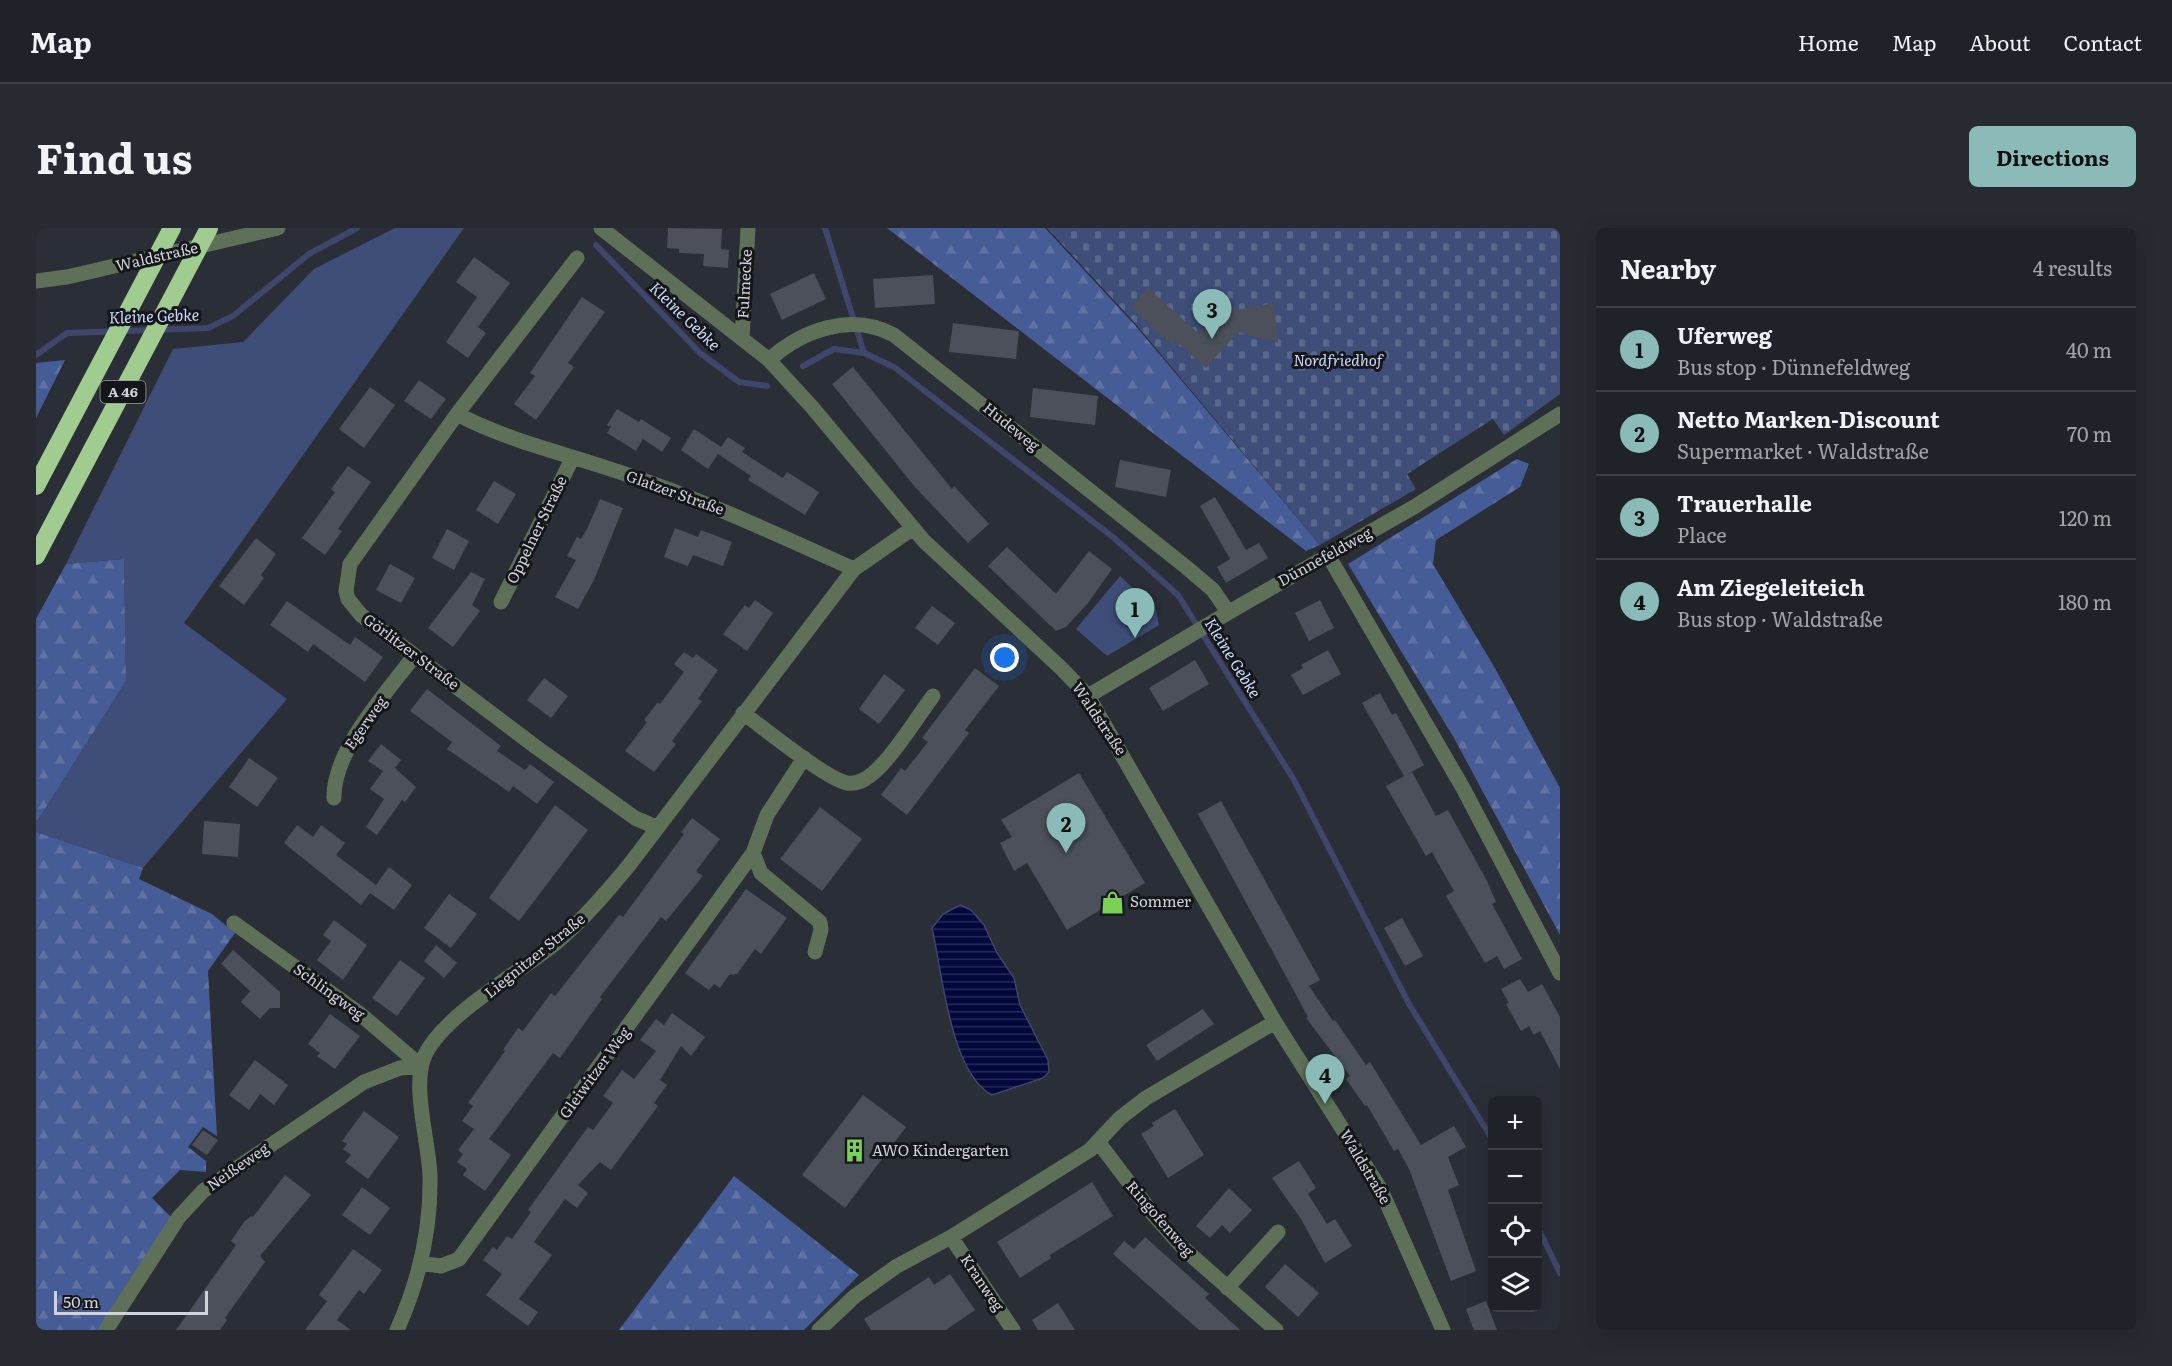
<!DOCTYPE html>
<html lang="en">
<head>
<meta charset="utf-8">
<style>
	body { margin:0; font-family:Literata,serif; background:#282a31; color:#f1f3f6 }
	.controls { position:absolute; right:18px; bottom:18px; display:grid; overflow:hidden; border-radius:9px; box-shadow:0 6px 24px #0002 }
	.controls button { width:54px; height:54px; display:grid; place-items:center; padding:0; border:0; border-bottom:2px solid #3d3f46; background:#202229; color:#f1f3f6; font:30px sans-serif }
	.scale { position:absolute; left:18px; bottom:15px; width:154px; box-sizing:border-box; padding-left:6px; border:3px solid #d0d3d9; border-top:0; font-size:16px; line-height:21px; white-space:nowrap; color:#d0d3d9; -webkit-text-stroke:4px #14161a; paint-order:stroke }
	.you { position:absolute; left:969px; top:430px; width:21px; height:21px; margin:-15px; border:4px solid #fff; border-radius:50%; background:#1a73e8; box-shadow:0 0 0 9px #1a73e833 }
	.badge { display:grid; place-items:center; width:39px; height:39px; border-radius:50%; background:#8bbbb9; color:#111; font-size:20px; font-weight:700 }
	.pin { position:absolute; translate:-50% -50px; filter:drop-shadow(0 2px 3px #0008) }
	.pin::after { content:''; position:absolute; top:32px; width:21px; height:18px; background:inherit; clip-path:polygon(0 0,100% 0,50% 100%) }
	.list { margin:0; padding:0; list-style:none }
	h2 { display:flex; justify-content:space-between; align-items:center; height:78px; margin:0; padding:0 24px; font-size:26px }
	h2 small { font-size:20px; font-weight:400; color:#a2a4a8 }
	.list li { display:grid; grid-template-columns:39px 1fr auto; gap:18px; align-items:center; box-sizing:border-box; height:84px; padding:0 24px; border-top:2px solid #3d3f46 }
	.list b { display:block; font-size:22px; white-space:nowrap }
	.list p { margin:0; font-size:20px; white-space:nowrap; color:#a2a4a8 }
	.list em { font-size:20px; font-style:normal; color:#a2a4a8 }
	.icon { flex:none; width:33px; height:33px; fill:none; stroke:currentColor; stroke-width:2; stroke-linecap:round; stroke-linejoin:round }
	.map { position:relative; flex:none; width:1524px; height:1102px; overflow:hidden; border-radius:9px }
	header { display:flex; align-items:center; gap:36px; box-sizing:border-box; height:84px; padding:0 30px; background:#202229; border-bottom:2px solid #3d3f46 }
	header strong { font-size:28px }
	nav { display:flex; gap:33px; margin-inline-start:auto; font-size:21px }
	.intro { display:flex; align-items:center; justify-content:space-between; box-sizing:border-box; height:144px; padding:0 36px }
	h1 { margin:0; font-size:42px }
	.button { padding:15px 27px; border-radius:9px; background:#8bbbb9; color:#111; font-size:21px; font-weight:700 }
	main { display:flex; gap:36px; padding:0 36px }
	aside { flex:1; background:#202229; border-radius:9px; box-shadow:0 6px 24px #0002 }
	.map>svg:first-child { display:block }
</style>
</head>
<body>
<header>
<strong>Map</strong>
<nav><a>Home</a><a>Map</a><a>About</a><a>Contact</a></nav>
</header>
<div class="intro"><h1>Find us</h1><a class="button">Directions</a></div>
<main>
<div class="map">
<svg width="1524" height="1102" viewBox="0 0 1524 1102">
	<defs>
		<pattern id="forest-firs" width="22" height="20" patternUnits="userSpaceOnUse" patternTransform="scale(1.5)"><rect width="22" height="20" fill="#465c96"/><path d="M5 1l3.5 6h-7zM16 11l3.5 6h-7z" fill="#6072a4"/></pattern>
		<pattern id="cemetery-stones" width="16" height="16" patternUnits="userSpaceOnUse" patternTransform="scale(1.5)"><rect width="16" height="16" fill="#3e4e79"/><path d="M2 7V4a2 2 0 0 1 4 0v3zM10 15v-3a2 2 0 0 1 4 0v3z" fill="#59678b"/></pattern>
		<pattern id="water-rules" width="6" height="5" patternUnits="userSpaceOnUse" patternTransform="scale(1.5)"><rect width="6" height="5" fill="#03083c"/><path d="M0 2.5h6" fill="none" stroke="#272b58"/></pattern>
	</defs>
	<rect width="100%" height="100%" fill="#2a2e37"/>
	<path fill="#3e4e79" d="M359,0h69l-280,395 103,76 -144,169 -107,-36v-9l90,-142 -2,-122 -58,5 107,-215 70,-7 71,-73z
		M1084,348l36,34 3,15 -52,31 -31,-27z"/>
	<path fill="url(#forest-firs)" d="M851,0h158l89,96 186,221 -14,6z
		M29,132l-29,58v-55z
		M1481,231l12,5 -9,23 -84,53 -3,24 63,106 64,118v147l-106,-197 -106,-174z
		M88,331l2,122 -90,142v-204l30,-55z
		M0,604l107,36 -4,11 73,35 23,19 -27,38 9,165 -14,-9 -15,20 18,14v11l-26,-2 -28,28 19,19 -72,113h-63z
		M698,948l125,99 -55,55h-185z"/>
	<path fill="url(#cemetery-stones)" d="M1011,0h513v166l-56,41 -11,-16 -86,55 9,15 -96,56 -186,-223z"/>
	<path fill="url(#water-rules)" stroke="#40456b" stroke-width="1.5" d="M924,677l11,5 13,15 13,28 17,25 6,27 28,55 1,12 -6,6 -51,17c-42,-22 -50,-124 -60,-167l11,-14z"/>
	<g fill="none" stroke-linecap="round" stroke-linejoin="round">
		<path stroke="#40456b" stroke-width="6" d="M789,0l39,125
			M560,17l104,108 39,29 28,4
			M0,127l31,-22 141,-5 25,-12 76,-62 48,-26
			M767,138l31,-17 30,4 30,14 220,171 64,57 116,185 115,224 83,135
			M1502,1000l22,45"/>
	</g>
	<path fill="#4c505b" d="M632,0l54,1 -1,20 8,1 -1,18 -25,-2 1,-12 -25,-1v-4l-12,-1z
		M438,29l36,26 -32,44 8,6 -18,25 -22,-16 31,-45 -21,-15z
		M778,45l12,26 -44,21 -12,-26z
		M897,47l2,29 -60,4 -2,-29z
		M1112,60l50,45 15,-18 4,4 14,-14 6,5 37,-7 4,40 -40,-11 -32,36 -30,-27 -4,4 -41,-37z
		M546,69l23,15 -37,51 6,4 -38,53 -22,-16 21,-28 -5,-3z
		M917,95l66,8 -3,28 -67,-7z
		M817,139l99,122 2,-3 35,38 -21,19 -53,-56 -83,-103z
		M383,152l27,19 -15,20 -27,-18z
		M334,159l25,18 -31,43 -25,-19z
		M997,160l65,8 -3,29 -65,-8z
		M581,181l22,13 2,-3 30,19 -9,14 -19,-13 -7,12 -29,-18 4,-6 -4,-2z
		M658,201l27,18 7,-10 17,11 -3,4 41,26 4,-6 32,20 -14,23 -57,-35 3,-4 -33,-22 -10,15 -27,-19z
		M1084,232l51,10 -5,27 -51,-10z
		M312,238l23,16 -33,47 4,2 -17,24 -23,-17 33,-46 -4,-3z
		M458,253l22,13 -18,30 -22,-14z
		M1179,269l31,53 13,-7 9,15 -42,25 -9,-16 13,-8 -30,-53z
		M564,271l23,9 -29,72 -16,29 -23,-12 21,-37 -9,-4 10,-19 4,2 6,-10z
		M639,300l23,9 3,-7 31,12 -9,24 -30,-11 -5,11 -24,-9z
		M411,301l22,12 -15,29 -22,-12z
		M220,310l20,16 -15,21 3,3 -20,27 -25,-19z
		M971,319l49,47 33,-43 23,18 -24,34 -22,24 -10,4 -68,-65z
		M354,336l25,14 -14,25 -25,-13z
		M435,344l14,7 -13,26 8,6 -27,36 -25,-19z
		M719,372l18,13 -26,38 -24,-17 22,-29 4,3z
		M1284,372l14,28 -25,13 -14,-28z
		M251,373l63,44 5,-8 28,20 -18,25 -52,-38 -5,8 -38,-27z
		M896,378l23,17 -17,22 -23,-17z
		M1292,422l13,24 -38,21 -12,-20 12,-7 -2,-3z
		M648,424l9,6 3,-4 22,16 -20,29 4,2 -30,40 4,3 -22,28 -29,-21 22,-29 -3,-2 14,-18 2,2 24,-32 -10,-8z
		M1159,432l14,24 -46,27 -14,-23z
		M939,440l24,18 -34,44 4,3 -62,82 -26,-20 20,-27 4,3 23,-29 -6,-4z
		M848,446l21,16 -26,34 -20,-15z
		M508,450l24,18 -17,22 -24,-18z
		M391,461l74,57 -4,5 28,19 5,-6 24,18 -17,22 -24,-18 -4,6 -62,-43 5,-7 -42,-31z
		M1344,465l12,22 4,-2 28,52 -16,9 4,-2 24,44 12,-6 39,71 9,21 -4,2 30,55 -18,10 -7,-13 -12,7 -39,-67 8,-5 -11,-19 -11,-20 -6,4 -40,-70 18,-10 -42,-73z
		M345,516l20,16 -6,8 21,19 -11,15 -3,-2 -25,35 -11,-8 18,-28 -14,-10 13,-18 -15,-10z
		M213,530l29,20 -21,29 -28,-20z
		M1043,545l66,110 -78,47 -40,-67 -13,8 -14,-28 12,-6 -11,-17z
		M1185,573l99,179 -11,6 24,35 2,-1 31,45 4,-3 51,83 33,-19 12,21 -18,10 11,28 -11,5 28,81 -25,10 -42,-112 -11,-20 -4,2 -27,-46 -2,1 -19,-27 4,-3 -44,-58 2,-1 -110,-203z
		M519,577l33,25 -69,91 -30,-23z
		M784,579l42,32 -40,52 -42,-32z
		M656,590l28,21 -24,32 7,5 -37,45 -5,-4 -61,80 2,2 -42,59 -7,-5 -64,86 22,16 -26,36 -22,-16 4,-6 -10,-7 6,-8 -5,-4 16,-21 -12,-8 11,-15 -5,-3 37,-52 -2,-1 15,-22 5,3 28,-38 4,3 64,-81 4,2 61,-83 -3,-2z
		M168,593l36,3 -2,33 -36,-3z
		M261,597l16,12 8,-12 24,18 -9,12 40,30 13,-18 23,18 -18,25 -24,-17 -9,12 -77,-62z
		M710,661l41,29 -26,36 -6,-5 -18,25 -8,1 -9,13 -6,-4 -5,6 -24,-17z
		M413,666l28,20 -26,34 -27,-20z
		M1366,690l21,38 -18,10 -21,-38z
		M298,692l33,25 -24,35 -26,-20 14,-19 -8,-6z
		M400,717l21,18 -13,15 -20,-17z
		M197,722l47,42v16h-10l-10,11 -19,-17 9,-11 -29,-27z
		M364,732l25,18 -28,38 -25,-18z
		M1484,751l8,13 14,-8 18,33v52l-20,-38 -6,4 -5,-9 -8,5 -15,-27 3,-1 -8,-14z
		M1167,781l11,15 -57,37 -11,-16z
		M636,785l33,24 -14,19 -10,-10 -21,34 7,5 -13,18 4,3 -47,64 -11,-8 -22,23 10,8 -11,15 -12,-9 -31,43 18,13 -33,44 19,13 -10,14 -42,-31 16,-21 -19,-14 10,-13 4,3 10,-14 5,3 19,-27 -3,-2 49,-68 11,-15 5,3 20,-27 -10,-7 19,-26 12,9 22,-28 -16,-11 16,-21 8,6z
		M294,786l30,22 -25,33 -18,-13 3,-3 -12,-9z
		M219,832l33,25 -14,20 -14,-11 -11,16 -20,-15z
		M827,867l43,32 -61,81 -43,-33z
		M1139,881l29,46 -36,23 -27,-44 13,-8 -2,-3z
		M328,883l35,26 -31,42 -23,-17 6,-7 -8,-6 4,-5 -5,-3z
		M167,902l15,10 -11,15 -15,-10z
		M1263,933l17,27 -8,6 19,30 8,-5 17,27 -27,17 -24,-44 -29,-41z
		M249,947l26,20 -51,61 5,6 -40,56 2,2 -7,10h-44l60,-85 -5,-4 13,-19 7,-6 2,1z
		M1056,954l21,34 -63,39 1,3 -31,20 -23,-36z
		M326,959l28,21 -20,27 -28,-20z
		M1193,960l23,22 -22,23 -8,-8 -12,13 -14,-12z
		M1109,1009l64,57 -4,4 35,32h-41l-86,-76 11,-13 10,8z
		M317,1021l29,21 -18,24 -5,-4 -22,30 14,10h-46l22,-29 -8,-6z
		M1249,1036l34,29 -21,24 -33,-30z
		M914,1046l25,36 -29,20h-75l-7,-11 65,-42 5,8z
		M1450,1073l11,29h-23l-8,-21z
		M1022,1075l17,27h-37l-6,-10z"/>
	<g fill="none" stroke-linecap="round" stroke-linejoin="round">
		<path stroke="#5e7158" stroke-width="15" d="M565,0l168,132 43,47 112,134 137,127 27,28 187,326 106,168 62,140
			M541,30l-120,156c53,28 111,40 168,60 79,26 153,61 229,95
			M0,53l31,-4 211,-49
			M706,111l6,-111
			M733,132c33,-30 83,-48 125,-25l292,232 27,23 15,22
			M421,186l-107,150 -4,27 2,8 13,16 175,132 99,71 21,9
			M1292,327l135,233 97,185
			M465,374l71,-143
			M1052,468l155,-92 171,-97 146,-93
			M707,485c21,15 83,66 104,70 6,1 13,-1 18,-4 22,-12 52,-62 68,-83
			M768,530l-37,57 -14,38 8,20 59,49 1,8 -6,22
			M298,570c-1,-48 52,-104 80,-142
			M198,695l125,90 62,53
			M1063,915l53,70 32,36 92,81
			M915,1009l62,93
			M384,1035l21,3 18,-7 294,-406
			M1191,1060l51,-56
			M70,1102l73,-113 24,-26 161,-109 36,-14 21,-2
			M361,1102c22,-49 34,-101 33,-154 -1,-34 -19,-91 -5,-121 19,-40 95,-83 131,-112 28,-24 51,-51 74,-79l224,-295 59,-41
			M783,1102l36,-34 42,-30 54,-29 139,-87 30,-32 26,-20 129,-76"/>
		<path stroke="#a0cd8f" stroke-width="18" d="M0,258l136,-258
			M0,328l173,-328"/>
	</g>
	<defs>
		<symbol id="shop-bare" viewBox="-9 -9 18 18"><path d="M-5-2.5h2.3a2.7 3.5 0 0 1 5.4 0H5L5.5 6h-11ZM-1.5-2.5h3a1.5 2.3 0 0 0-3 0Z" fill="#7bd156" stroke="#14161a" stroke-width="2.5" paint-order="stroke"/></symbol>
		<symbol id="building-bare" viewBox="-9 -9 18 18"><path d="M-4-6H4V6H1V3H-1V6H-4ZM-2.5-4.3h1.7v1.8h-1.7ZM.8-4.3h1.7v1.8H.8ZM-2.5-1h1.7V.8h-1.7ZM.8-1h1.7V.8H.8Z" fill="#7bd156" stroke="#14161a" stroke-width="2.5" paint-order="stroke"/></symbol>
	</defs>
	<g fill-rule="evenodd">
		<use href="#shop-bare" x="1060" y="658" width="33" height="33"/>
		<use href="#building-bare" x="802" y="906" width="33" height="33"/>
	</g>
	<g text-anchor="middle" stroke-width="6" stroke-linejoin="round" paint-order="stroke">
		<rect fill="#14161a" stroke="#989aa0" stroke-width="1.5" x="64.5" y="153" width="45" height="22" rx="4.5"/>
		<g font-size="14" font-weight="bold" fill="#d0d3d9">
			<text x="87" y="169">A 46</text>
		</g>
		<g font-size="15" fill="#d0d3d9" stroke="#14161a">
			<text transform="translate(121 29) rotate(-13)" y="5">Waldstraße</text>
			<text transform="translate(709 56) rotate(-87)" y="5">Fulmecke</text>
			<text transform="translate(975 199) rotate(39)" y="5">Hudeweg</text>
			<text transform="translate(639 265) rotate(20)" y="5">Glatzer Straße</text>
			<text transform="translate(501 302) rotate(-64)" y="5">Oppelner Straße</text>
			<text transform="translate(1289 329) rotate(-29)" y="5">Dünnefeldweg</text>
			<text transform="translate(375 424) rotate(37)" y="5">Görlitzer Straße</text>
			<text transform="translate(1063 491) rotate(56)" y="5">Waldstraße</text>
			<text transform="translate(330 495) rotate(-55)" y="5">Egerweg</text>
			<text transform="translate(499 728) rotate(-39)" y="5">Liegnitzer Straße</text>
			<text transform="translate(293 764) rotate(36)" y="5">Schlingweg</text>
			<text transform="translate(559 845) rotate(-54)" y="5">Gleiwitzer Weg</text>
			<text transform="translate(202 939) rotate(-35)" y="5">Neißeweg</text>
			<text transform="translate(1329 939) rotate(59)" y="5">Waldstraße</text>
			<text transform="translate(1124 991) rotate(49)" y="5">Ringofenweg</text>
			<text transform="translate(946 1055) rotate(56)" y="5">Kranweg</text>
		</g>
		<g font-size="15" font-style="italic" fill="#ccdafd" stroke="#14161a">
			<text x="1302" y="138">Nordfriedhof</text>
		</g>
		<g font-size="15" fill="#d0d3d9" stroke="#14161a" text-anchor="start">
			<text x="1094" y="679">Sommer</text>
			<text x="836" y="928">AWO Kindergarten</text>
		</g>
		<g font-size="16" font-style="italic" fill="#ccdbfe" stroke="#14161a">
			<text transform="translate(118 88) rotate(-2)" y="6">Kleine Gebke</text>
			<text transform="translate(649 88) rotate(44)" y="6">Kleine Gebke</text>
			<text transform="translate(1197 430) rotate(58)" y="6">Kleine Gebke</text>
		</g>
	</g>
</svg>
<div class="controls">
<button>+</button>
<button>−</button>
<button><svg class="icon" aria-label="locate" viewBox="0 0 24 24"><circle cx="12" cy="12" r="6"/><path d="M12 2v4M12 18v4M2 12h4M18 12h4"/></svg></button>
<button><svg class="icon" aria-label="layers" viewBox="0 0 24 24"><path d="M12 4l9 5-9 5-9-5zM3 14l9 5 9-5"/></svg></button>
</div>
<div class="scale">50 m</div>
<div class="you"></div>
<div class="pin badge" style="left:1099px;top:410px">1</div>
<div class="pin badge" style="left:1030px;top:625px">2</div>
<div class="pin badge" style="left:1176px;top:111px">3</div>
<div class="pin badge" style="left:1289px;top:876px">4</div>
</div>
<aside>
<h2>Nearby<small>4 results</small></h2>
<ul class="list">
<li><span class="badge">1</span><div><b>Uferweg</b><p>Bus stop · Dünnefeldweg</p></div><em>40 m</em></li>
<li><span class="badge">2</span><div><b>Netto Marken-Discount</b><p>Supermarket · Waldstraße</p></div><em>70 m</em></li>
<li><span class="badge">3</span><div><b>Trauerhalle</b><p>Place</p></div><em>120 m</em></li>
<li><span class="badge">4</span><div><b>Am Ziegeleiteich</b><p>Bus stop · Waldstraße</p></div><em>180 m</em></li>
</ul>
</aside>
</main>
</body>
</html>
